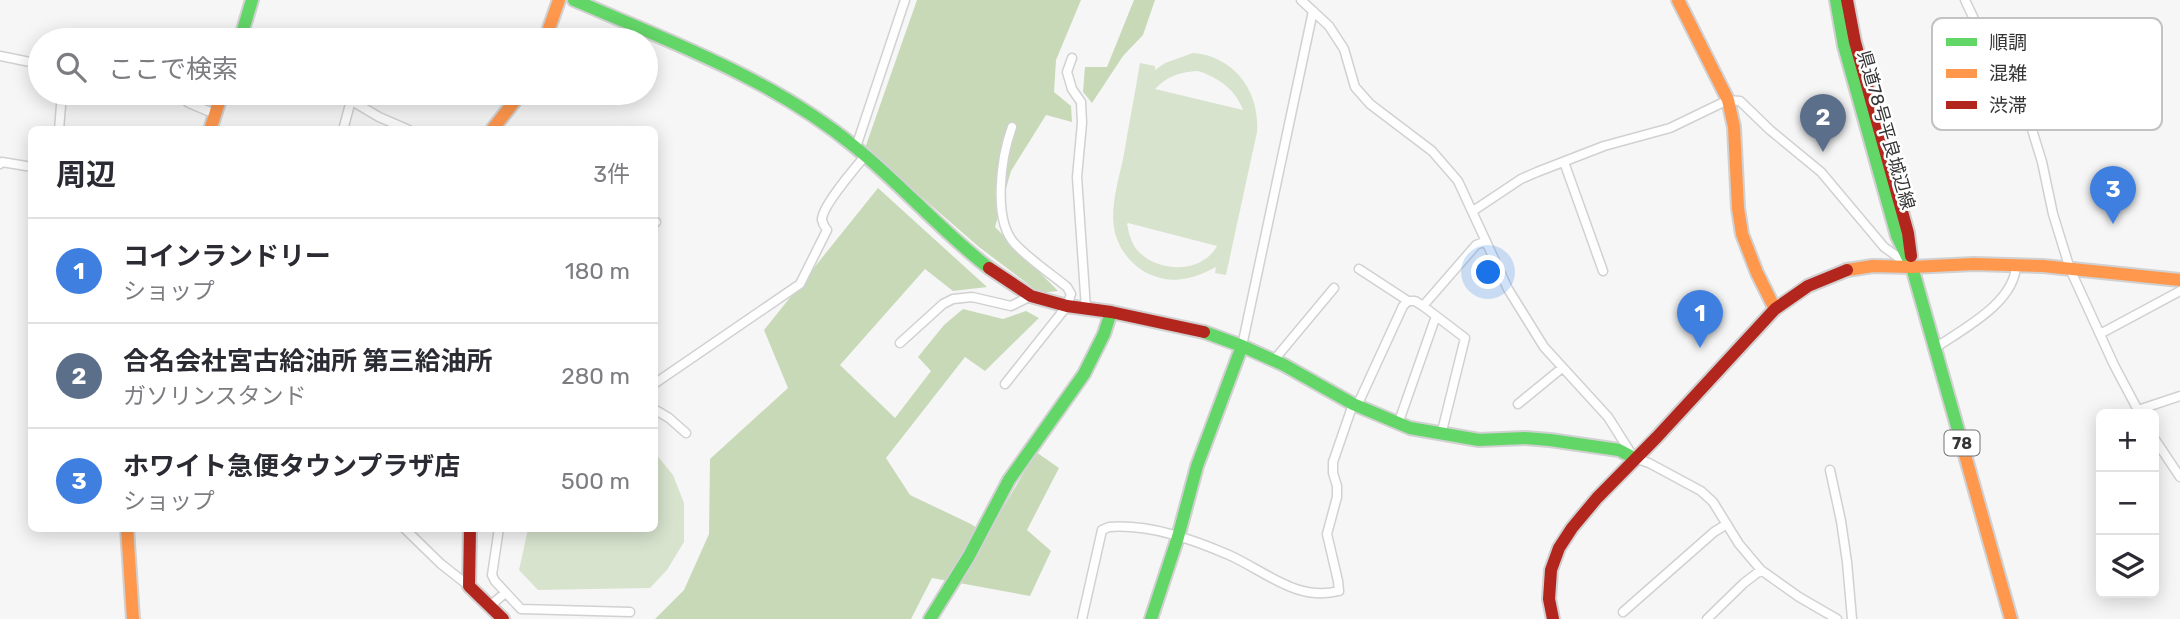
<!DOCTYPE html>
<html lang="ja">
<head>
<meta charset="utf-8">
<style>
	body { margin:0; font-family:Rubik,"Noto Sans JP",sans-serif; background:#f2f2f3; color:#2b2b33 }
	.controls { position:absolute; right:21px; bottom:21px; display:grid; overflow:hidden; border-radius:10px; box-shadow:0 4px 18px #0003 }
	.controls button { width:63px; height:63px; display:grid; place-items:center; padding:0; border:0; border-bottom:2px solid #e1e1e2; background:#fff; color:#2b2b33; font:35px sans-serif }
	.you { position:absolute; left:1489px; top:273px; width:24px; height:24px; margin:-18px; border:5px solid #fff; border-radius:50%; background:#1a73e8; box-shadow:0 0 0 10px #1a73e833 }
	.badge { display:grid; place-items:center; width:46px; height:46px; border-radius:50%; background:#7c3aed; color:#fff; font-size:23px; font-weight:700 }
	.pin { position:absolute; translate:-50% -58px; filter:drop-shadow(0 2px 4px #0008) }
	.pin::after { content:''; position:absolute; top:37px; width:24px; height:21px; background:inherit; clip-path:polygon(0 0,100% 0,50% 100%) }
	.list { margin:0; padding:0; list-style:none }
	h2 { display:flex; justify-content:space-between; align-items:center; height:91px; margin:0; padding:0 28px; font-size:30px }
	h2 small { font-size:23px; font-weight:400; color:#7c7c81 }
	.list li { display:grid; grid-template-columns:46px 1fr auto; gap:21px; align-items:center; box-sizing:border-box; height:105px; padding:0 28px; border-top:2px solid #e1e1e2 }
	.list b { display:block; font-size:26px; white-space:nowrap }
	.list p { margin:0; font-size:23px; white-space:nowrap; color:#7c7c81 }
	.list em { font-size:23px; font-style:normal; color:#7c7c81 }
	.icon { flex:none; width:38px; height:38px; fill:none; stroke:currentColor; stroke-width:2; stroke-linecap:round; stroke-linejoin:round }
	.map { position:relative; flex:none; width:2180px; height:619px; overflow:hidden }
	.search { position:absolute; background:#fff; box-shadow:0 4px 18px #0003; left:28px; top:28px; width:630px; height:77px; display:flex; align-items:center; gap:18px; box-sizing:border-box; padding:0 24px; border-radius:38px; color:#7c7c81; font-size:26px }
	.panel { position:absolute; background:#fff; box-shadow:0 4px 18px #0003; left:28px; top:126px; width:630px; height:406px; border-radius:10px }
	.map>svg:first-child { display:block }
</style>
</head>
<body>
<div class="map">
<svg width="2180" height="619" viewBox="0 0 2180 619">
	<rect width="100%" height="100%" fill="#f6f6f7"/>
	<path fill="#d7e3cd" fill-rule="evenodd" d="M1193,53c41,3 67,38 64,79l-31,143 -11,-2 1,-6c-23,12 -43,18 -67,7 -14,-6 -27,-21 -32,-35 -10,-26 2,-59 7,-85 5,-30 11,-61 16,-91l15,3v4l10,-7zM1198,71c21,7 37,18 45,39l-88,-21c13,-13 24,-17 43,-18zM1127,224l1,-1 89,23c-15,27 -56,27 -77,7 -8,-7 -11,-19 -13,-29z
		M655,453l18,22 11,28v39l-17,28 -17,18 -112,2 -19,-20 9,-41 126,-1z"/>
	<path fill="#c8d9b8" d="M917,0h164l-25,60 -2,32 17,14 1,16 -26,-7 -35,56 -16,56 63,64 -18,2 -61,-46 -114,-99z
		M1134,0h21l-12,35 -20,21 -31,47 -9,-11 2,-25h22z
		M878,188l109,99 -34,4 -28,-22 -85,96 55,53 36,-47 -13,-14 26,-32 19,-16 40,10 23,-8 13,7 -54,53 -20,-14 -79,101 24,37 61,29 16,11 49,-83 23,16 -32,62 24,21 -21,45 -98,-18 -21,41h-256l29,-29 25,-56 1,-75 78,-71 -24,-58z"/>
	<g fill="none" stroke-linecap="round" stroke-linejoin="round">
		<defs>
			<path id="street" d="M1301,0l28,26 15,23 11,38 15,17 62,47 26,30 50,108 36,58 64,70 26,41 15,5 52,28 12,11 26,42 22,26 38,27 38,22
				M1965,0l17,36 44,74 16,52 11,52 17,55 44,96 26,49
				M0,56l40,8
				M1072,58l-5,14 5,17 9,13 1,21 -5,54 9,132
				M175,93l14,10 26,11
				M352,101l27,16 30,13
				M59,130l3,-37
				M343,130l10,-37
				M856,147l49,-147
				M1564,162l39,109
				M0,164l2,-2 30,5
				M1473,211l48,-32 16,-7 67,-26 66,-18 58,-28 12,1 30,29 51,42 63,75 25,18
				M654,224l2,-2
				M1359,269l49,32h7l8,5 42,32 -24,97
				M1423,306l53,-61 10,-4
				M2100,334l80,-43
				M900,343l43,-39 10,-5 19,-2 39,9 20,-10
				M1242,346l71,-335
				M1935,348c28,-19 81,-46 81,-84
				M1274,360l60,-72
				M654,384l146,-100 27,-54c-2,-3 -4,-5 -5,-10 -1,-13 34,-53 43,-64
				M1005,384l62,-78 4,-12 -4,-7c-17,-14 -37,-27 -52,-43 -23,-24 -14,-87 -3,-117
				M1518,404l44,-36
				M1357,406l46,-100 5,-5
				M654,409l15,9 17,15
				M2138,410l42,-14
				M1398,424l38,-108
				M2154,438l26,39
				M1830,470l11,51 6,41 5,57
				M404,528l37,36 28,22
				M499,528l-7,47 3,6 26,28 109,3
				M490,606l15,-13
				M1623,612l91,-80 13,-8
				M1082,619l20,-89 7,-3c40,-3 83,12 120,28 36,16 68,47 110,36l-1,-10 -11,-47 10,-37v-11l-4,-13v-11l20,-58
				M1707,619l37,-36 17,-13"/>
			<path id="fast" d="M574,0c97,42 199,79 281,147 47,38 86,84 134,121
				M1836,0l8,46 53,190 15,31 48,170
				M240,40l12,-40
				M1204,332l38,14 42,19 69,39 57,24 69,12 46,-2 25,2 69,10 15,8
				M930,619l39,-63 40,-76 75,-106 20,-40 7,-22
				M1151,619l27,-82 19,-71 45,-120"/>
			<path id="slow" d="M1678,0l50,100 6,27 4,81 4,26 15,39 18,36
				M545,40l14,-40
				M210,130l12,-37
				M492,130l29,-37
				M1847,270l26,-4 39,1 62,-3 69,2 137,14
				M1960,437l51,182
				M127,528l6,91"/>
			<path id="jam" d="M1847,0l8,42 53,191 3,23
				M989,268l42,28 36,10 44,6 93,20
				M470,528l-1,58 34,33
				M1553,619l-4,-20 2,-29 8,-22 13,-20 25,-30 60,-61 118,-128 33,-23 39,-16"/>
		</defs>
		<use href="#street" stroke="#d1d1d2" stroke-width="11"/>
		<use href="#fast" stroke="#d1d1d2" stroke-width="16"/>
		<use href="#slow" stroke="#d1d1d2" stroke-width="16"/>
		<use href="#jam" stroke="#d1d1d2" stroke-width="16"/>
		<use href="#street" stroke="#fefefe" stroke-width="8"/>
		<use href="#fast" stroke="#63d668" stroke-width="12"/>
		<use href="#slow" stroke="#ff974d" stroke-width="12"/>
		<use href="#jam" stroke="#b3261e" stroke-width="12"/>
	</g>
	<g text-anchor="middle" stroke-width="5" stroke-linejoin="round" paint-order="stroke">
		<rect fill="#fff" stroke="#727272" stroke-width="2" x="1944.5" y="430.5" width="35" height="25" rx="5"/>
		<g font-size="16" font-weight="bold" fill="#353536">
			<text x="1962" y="449">78</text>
		</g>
		<g font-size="18" fill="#353536" stroke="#fff">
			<text transform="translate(1886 130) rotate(74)" y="6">県道78号平良城辺線</text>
		</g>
	</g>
	<rect x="1932" y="18" width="230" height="112" rx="10" fill="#fff" stroke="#c2c2c3" stroke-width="2"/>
	<rect x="1946" y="38" width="31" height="8" fill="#63d668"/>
	<rect x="1946" y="69" width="31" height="9" fill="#ff974d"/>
	<rect x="1946" y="101" width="31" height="8" fill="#b3261e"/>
	<g font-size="19" fill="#353536">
		<text x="1989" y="49">順調</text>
		<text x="1989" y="80">混雑</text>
		<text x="1989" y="112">渋滞</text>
	</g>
</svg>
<div class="controls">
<button>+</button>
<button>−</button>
<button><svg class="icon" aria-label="layers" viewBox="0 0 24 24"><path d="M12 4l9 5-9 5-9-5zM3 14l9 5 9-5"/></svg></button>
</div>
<div class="you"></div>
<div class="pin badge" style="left:1700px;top:348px;background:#3f7fe0">1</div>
<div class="pin badge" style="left:1823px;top:152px;background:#5c6f8a">2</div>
<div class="pin badge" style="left:2113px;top:224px;background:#3f7fe0">3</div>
<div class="search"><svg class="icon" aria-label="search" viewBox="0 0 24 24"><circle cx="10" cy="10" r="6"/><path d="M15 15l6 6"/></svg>ここで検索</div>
<section class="panel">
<h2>周辺<small>3件</small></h2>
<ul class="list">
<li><span class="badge" style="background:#3f7fe0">1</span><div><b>コインランドリー</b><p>ショップ</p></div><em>180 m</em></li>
<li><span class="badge" style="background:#5c6f8a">2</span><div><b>合名会社宮古給油所 第三給油所</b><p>ガソリンスタンド</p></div><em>280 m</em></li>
<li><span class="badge" style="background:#3f7fe0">3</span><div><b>ホワイト急便タウンプラザ店</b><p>ショップ</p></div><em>500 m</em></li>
</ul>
</section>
</div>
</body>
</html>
